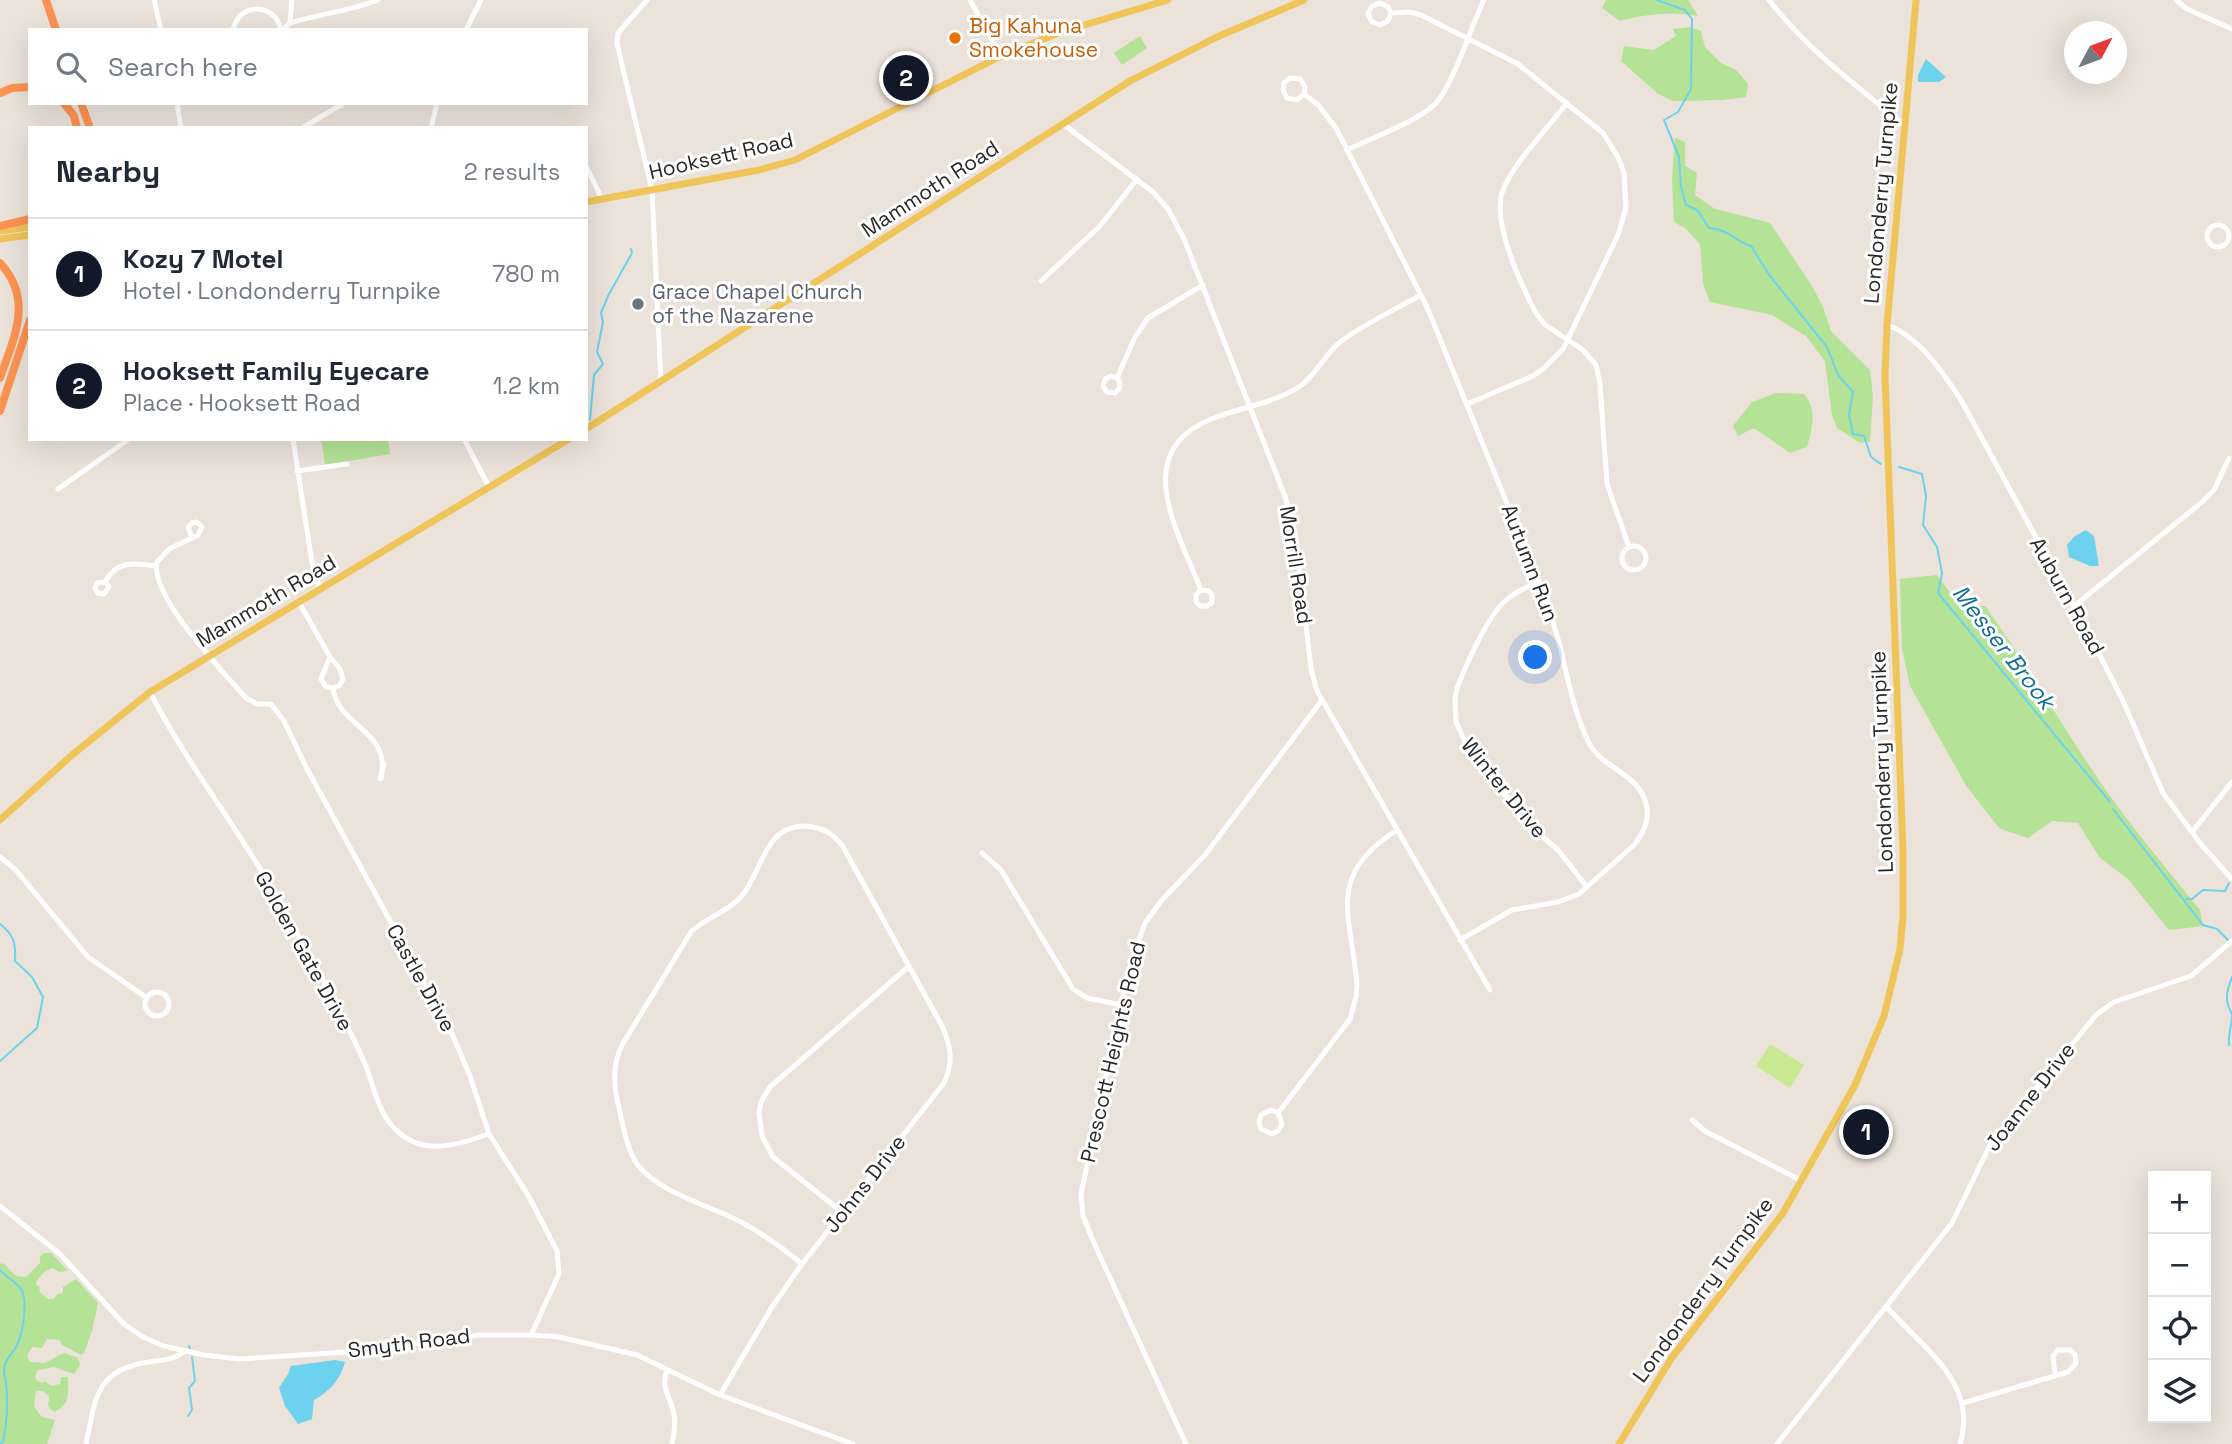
<!DOCTYPE html>
<html lang="en">
<head>
<meta charset="utf-8">
<style>
	body { margin:0; font-family:"Space Grotesk",sans-serif; background:#f6f6f7; color:#1f2937 }
	.controls { position:absolute; right:21px; bottom:21px; display:grid; overflow:hidden; border-radius:0px; box-shadow:0 7px 28px #0002 }
	.controls button { width:63px; height:63px; display:grid; place-items:center; padding:0; border:0; border-bottom:2px solid #e0e1e3; background:#fff; color:#1f2937; font:35px sans-serif }
	.compass { position:absolute; left:2064px; top:21px; width:63px; height:63px; border-radius:50%; background:#fff; box-shadow:0 7px 28px #0002; rotate:49deg }
	.you { position:absolute; left:1536px; top:658px; width:24px; height:24px; margin:-18px; border:5px solid #fff; border-radius:50%; background:#1a73e8; box-shadow:0 0 0 10px #1a73e833 }
	.badge { display:grid; place-items:center; width:46px; height:46px; border-radius:50%; background:#111827; color:#fff; font-size:23px; font-weight:700 }
	.pin { position:absolute; translate:-50% -50%; border:4px solid #fff; box-shadow:0 2px 7px #0006 }
	.list { margin:0; padding:0; list-style:none }
	h2 { display:flex; justify-content:space-between; align-items:center; height:91px; margin:0; padding:0 28px; font-size:30px }
	h2 small { font-size:23px; font-weight:400; color:#747a83 }
	.list li { display:grid; grid-template-columns:46px 1fr auto; gap:21px; align-items:center; box-sizing:border-box; height:112px; padding:0 28px; border-top:2px solid #e0e1e3 }
	.list b { display:block; font-size:26px; white-space:nowrap }
	.list p { margin:0; font-size:23px; white-space:nowrap; color:#747a83 }
	.list em { font-size:23px; font-style:normal; color:#747a83 }
	.icon { flex:none; width:38px; height:38px; fill:none; stroke:currentColor; stroke-width:2; stroke-linecap:round; stroke-linejoin:round }
	.map { position:relative; flex:none; width:2232px; height:1444px; overflow:hidden }
	.search { position:absolute; background:#fff; box-shadow:0 7px 28px #0002; left:28px; top:28px; width:560px; height:77px; display:flex; align-items:center; gap:18px; box-sizing:border-box; padding:0 24px; border-radius:0px; color:#747a83; font-size:26px }
	.panel { position:absolute; background:#fff; box-shadow:0 7px 28px #0002; left:28px; top:126px; width:560px; height:315px; border-radius:0px }
	.map>svg:first-child { display:block }
</style>
</head>
<body>
<div class="map">
<svg width="2232" height="1444" viewBox="0 0 2232 1444">
	<rect width="100%" height="100%" fill="#ebe2da"/>
	<path fill="#b4e296" d="M1606,0h82l10,16c-30,-5 -49,-2 -78,5l-18,-13z
		M1691,27l10,4 4,16 16,16 15,7 12,14 -2,13 -23,3 -51,1 -15,-8 -36,-32 3,-15 30,4 22,-14 -3,-7z
		M1140,36l7,12 -25,17 -8,-12z
		M1675,138l10,4v24l12,7 -2,22 20,14 55,14 42,63 11,21 8,24 39,39 3,27 -3,44 -10,2 -23,-15 -5,-13 -7,-54 -19,-25 -34,-21 -62,-13 -7,-19 -3,-39 -15,-16 -11,-6 -2,-43z
		M1776,393l28,1c14,17 8,33 3,53l-17,6 -36,-25 -16,8 -5,-10 19,-24z
		M321,439h67l2,15 -65,11z
		M1937,575l21,28 27,3c42,58 77,121 118,180 30,43 64,83 97,124l3,16 -34,4 -41,-51 -28,-21 -22,-35 -26,-2 -24,17 -28,-9 -33,-42 -57,-101 -8,-37 -2,-70z
		M44,1253h7l17,18 -9,1 -6,-4 -9,4 -8,10 1,4h2l1,6 8,7h6l3,-5 6,-1v-6l13,-8 22,24 -6,28 -8,22 -3,2 -19,-10 -2,-5 -13,-1 -5,9 -10,-1 -5,9 3,6 15,1 19,-10 14,5 2,7 -6,9 -20,-7 -16,3 -3,6 1,4 6,3 3,-2 6,5 9,-2 1,-7h7c0,15 3,28 -14,35l-6,-6 1,-10 -6,-5h-7l-2,16 8,10 13,3 -8,24h-47v-180l3,-1 13,13 10,1 14,-14v-6z"/>
	<path fill="#c8e991" d="M1770,1044l34,21 -14,23 -34,-22z"/>
	<path fill="#6cd2ed" d="M1926,59l20,18 -7,5h-21v-7z
		M2086,530l8,6 5,30h-9l-21,-9 -2,-12 8,-9z
		M335,1360l10,2c-5,18 -15,29 -31,38l-2,19 -14,5 -13,-18 -6,-18 9,-14 3,-8z"/>
	<g fill="none" stroke-linecap="round" stroke-linejoin="round">
		<path stroke="#6cd2ed" stroke-width="2" d="M1657,0l28,10 7,9 -1,70 -13,23 -14,8 15,37 2,30 5,18 11,5 12,18c20,1 25,13 42,18l19,30 57,71 11,28 15,17 -4,23 4,19 11,2 7,21 10,7
			M590,420l4,-45 9,-11 -6,-12 6,-30 -2,-9 7,-17 24,-43 -1,-4
			M1899,467l23,7 4,22 -3,29 14,22 5,26 -4,20 172,209
			M2113,809l90,116 14,4 11,11
			M2186,899h6l11,-9 22,1 4,-8
			M0,924c14,11 16,19 15,37l17,16 11,20 -6,31 -37,33
			M2229,1045c-1,-12 3,-20 3,-29 -1,-7 -2,-4 -4,-11 -3,-11 1,-18 4,-28
			M0,1270c7,9 19,12 23,23 4,13 0,41 -7,54 -5,8 -12,14 -12,24 0,4 2,7 2,11 2,19 1,41 -3,60l-3,2
			M189,1346l1,2
			M188,1416l4,-6 -3,-22 6,-7 -3,-24"/>
		<path stroke="#fff" stroke-width="5" d="M154,0l7,30
			M647,0l-29,33 -1,11 35,146 9,192
			M970,0l31,56
			M1769,0c38,49 82,81 129,120l8,3
			M2176,0l11,9 45,20
			M1391,13l-3,-6 -8,-4 -8,3 -4,8 4,8 8,3 8,-4 3,-8 18,-1 12,3 97,49 85,69 15,24 6,16 2,35 -8,27 -55,114 -20,20 -10,7 -66,28
			M290,23c29,-9 60,-12 88,-23
			M233,30c6,-28 42,-28 48,0
			M282,30l8,-7 2,-23
			M466,30l15,-30
			M1304,94l1,-7 -5,-8 -10,-1 -6,5 -1,7 4,8 10,2 7,-6 14,11 18,23 91,179 112,275c7,19 14,38 19,57 9,34 15,72 31,104 13,25 46,29 56,57 6,17 0,31 -11,45l-55,49 -21,8 -46,8 -52,30
			M177,103l4,25
			M1567,103c-19,25 -53,59 -64,87 -12,31 18,95 33,123l8,11 39,26 13,15 4,19 7,100 22,63
			M1063,124l90,68 15,17 16,30 102,260 10,39 15,131 6,22 173,299
			M302,128l42,-25
			M431,128l6,-25
			M1347,150c24,-12 70,-28 88,-46 18,-18 36,-78 49,-104
			M586,166l16,33
			M2207 236a11 11 0 1 1 22 0a11 11 0 1 1-22 0Z
			M1041,281l59,-55 37,-47
			M1887,325c32,11 56,48 74,75l132,242 31,61 39,90 37,50 32,36
			M1117,378l-6,-2 -6,3 -2,7 4,6 8,1 4,-4 1,-6 -3,-5 18,-41 13,-19 55,-33
			M293,439l19,124 8,26
			M464,439l25,48
			M297,471l50,-7
			M58,489l71,-50
			M192,538l-4,-11 4,-4 5,-1 5,5 -4,8 -29,14 -12,13c-8,33 67,111 89,136l11,6h14l13,17 22,46 146,267 18,42 19,58 39,61 29,56 2,23 -28,61
			M1622 558a12 12 0 1 1 24 0a12 12 0 1 1-24 0Z
			M105,582l4,5 -5,7 -6,-1 -3,-4 2,-6 8,-1c12,-22 29,-19 51,-16
			M1539,582c-12,5 -24,10 -34,19 -18,16 -39,64 -48,87l-2,11 1,23 12,26 60,76 31,27 28,36
			M1201,590l8,1 3,4v8l-5,3h-7l-4,-4v-7l5,-5c-23,-59 -73,-140 13,-172 28,-11 60,-15 85,-31 17,-11 24,-31 40,-44 21,-17 57,-34 82,-48
			M299,602l31,55
			M2073,607l129,-105 12,-12 15,-32
			M330,657l10,12 3,10 -3,6 -7,3 -7,-1 -5,-8z
			M333,688c5,40 59,41 48,91h-1l4,-15
			M150,692c37,73 90,138 129,209 28,51 59,103 83,156 11,22 14,54 33,72 27,28 63,16 94,5
			M2192,832l40,-50
			M982,853l19,17 72,119 14,9 34,7
			M0,857l15,12 73,88 59,41
			M145 1004a12 12 0 1 1 24 0a12 12 0 1 1-24 0Z
			M1278,1113l4,11 -3,6 -7,4 -11,-5 -2,-7 2,-7 10,-5 7,3 72,-94 6,-22 1,-12c-6,-72 -32,-109 40,-155
			M1692,1120l13,11 97,50
			M0,1206l60,48 64,70 19,13 21,9 40,9 35,4 109,-7 131,-17h52l28,2 78,18 83,40 133,49
			M843,1213l-70,-56 -11,-21 -3,-23 2,-11 9,-15 138,-120
			M1886,1306c36,42 93,76 74,138
			M667,1370c-7,18 4,27 7,45 2,9 0,19 -2,29
			M720,1395l52,-88 30,-43 142,-181c10,-21 7,-36 -2,-57l-100,-181c-11,-13 -21,-18 -37,-19 -43,0 -42,48 -65,72 -14,15 -35,20 -49,34l-69,113c-11,23 -8,44 -2,68 4,17 7,36 17,51 23,30 75,42 108,60 21,12 39,25 57,40
			M1963,1403l105,-31 8,-9 -1,-8 -5,-5h-12l-5,6 2,19
			M86,1444c9,-43 9,-75 63,-82 13,-2 26,-2 36,-11
			M1186,1444l-92,-201 -11,-27 -2,-22 42,-199 12,-45 10,-27 17,-23 43,-45 117,-155
			M1777,1444l175,-221 38,-78 106,-130 18,-13 77,-26 41,-35"/>
		<path stroke="#efc55a" stroke-width="7" d="M586,202l173,-32 36,-10 206,-104 60,-24 107,-32
			M0,231l30,-4
			M0,239l30,-4
			M586,429l544,-348 87,-44 87,-37
			M0,820l72,-65 78,-63 419,-253
			M1619,1444l52,-85 112,-146 72,-128 29,-69 16,-67 3,-33v-65l-18,-475 2,-51 29,-325"/>
		<path stroke="#fd9352" stroke-width="8" d="M46,0l10,30
			M0,93l12,-5 18,-1
			M64,103l10,13 3,12
			M81,103l9,25
			M0,226l30,-7
			M0,263c34,37 14,74 0,115
			M0,411l30,-91"/>
	</g>
	<circle fill="#e8710a" stroke="#fff" stroke-width="2.5" cx="955" cy="38" r="7"/>
	<circle fill="#6b7280" stroke="#fff" stroke-width="2.5" cx="638" cy="304" r="7"/>
	<g text-anchor="middle" stroke-width="6" stroke-linejoin="round" paint-order="stroke">
		<g font-size="21" fill="#c56008" stroke="#fff" text-anchor="start">
			<text x="969" y="33">Big Kahuna<tspan x="969" dy="24">Smokehouse</tspan></text>
		</g>
		<g font-size="21" fill="#282828" stroke="#fff">
			<text transform="translate(721 156) rotate(-13)" y="7">Hooksett Road</text>
			<text transform="translate(930 189) rotate(-33)" y="7">Mammoth Road</text>
			<text transform="translate(1881 193) rotate(-85)" y="7">Londonderry Turnpike</text>
			<text transform="translate(1530 563) rotate(69)" y="7">Autumn Run</text>
			<text transform="translate(1296 565) rotate(81)" y="7">Morrill Road</text>
			<text transform="translate(2067 596) rotate(61)" y="7">Auburn Road</text>
			<text transform="translate(266 601) rotate(-31)" y="7">Mammoth Road</text>
			<text transform="translate(1882 762) rotate(-92)" y="7">Londonderry Turnpike</text>
			<text transform="translate(1504 788) rotate(51)" y="7">Winter Drive</text>
			<text transform="translate(304 951) rotate(61)" y="7">Golden Gate Drive</text>
			<text transform="translate(421 978) rotate(61)" y="7">Castle Drive</text>
			<text transform="translate(1113 1052) rotate(-77)" y="7">Prescott Heights Road</text>
			<text transform="translate(2030 1097) rotate(-52)" y="7">Joanne Drive</text>
			<text transform="translate(865 1184) rotate(-52)" y="7">Johns Drive</text>
			<text transform="translate(1703 1290) rotate(-54)" y="7">Londonderry Turnpike</text>
			<text transform="translate(409 1343) rotate(-7)" y="7">Smyth Road</text>
		</g>
		<g font-size="21" fill="#5b616d" stroke="#fff" text-anchor="start">
			<text x="652" y="299">Grace Chapel Church<tspan x="652" dy="24">of the Nazarene</tspan></text>
		</g>
		<g font-size="23" font-style="italic" fill="#0e6f97" stroke="#fff">
			<text transform="translate(2004 647) rotate(52)" y="8">Messer Brook</text>
		</g>
	</g>
</svg>
<div class="controls">
<button>+</button>
<button>−</button>
<button><svg class="icon" aria-label="locate" viewBox="0 0 24 24"><circle cx="12" cy="12" r="6"/><path d="M12 2v4M12 18v4M2 12h4M18 12h4"/></svg></button>
<button><svg class="icon" aria-label="layers" viewBox="0 0 24 24"><path d="M12 4l9 5-9 5-9-5zM3 14l9 5 9-5"/></svg></button>
</div>
<svg class="compass" viewBox="-18 -18 36 36"><path d="M0-13l5 13h-10z" fill="#e53935"/><path d="M0 13l5-13h-10z" fill="#747a83"/></svg>
<div class="you"></div>
<div class="pin badge" style="left:1866px;top:1132px">1</div>
<div class="pin badge" style="left:906px;top:78px">2</div>
<div class="search"><svg class="icon" aria-label="search" viewBox="0 0 24 24"><circle cx="10" cy="10" r="6"/><path d="M15 15l6 6"/></svg>Search here</div>
<section class="panel">
<h2>Nearby<small>2 results</small></h2>
<ul class="list">
<li><span class="badge">1</span><div><b>Kozy 7 Motel</b><p>Hotel · Londonderry Turnpike</p></div><em>780 m</em></li>
<li><span class="badge">2</span><div><b>Hooksett Family Eyecare</b><p>Place · Hooksett Road</p></div><em>1.2 km</em></li>
</ul>
</section>
</div>
</body>
</html>
